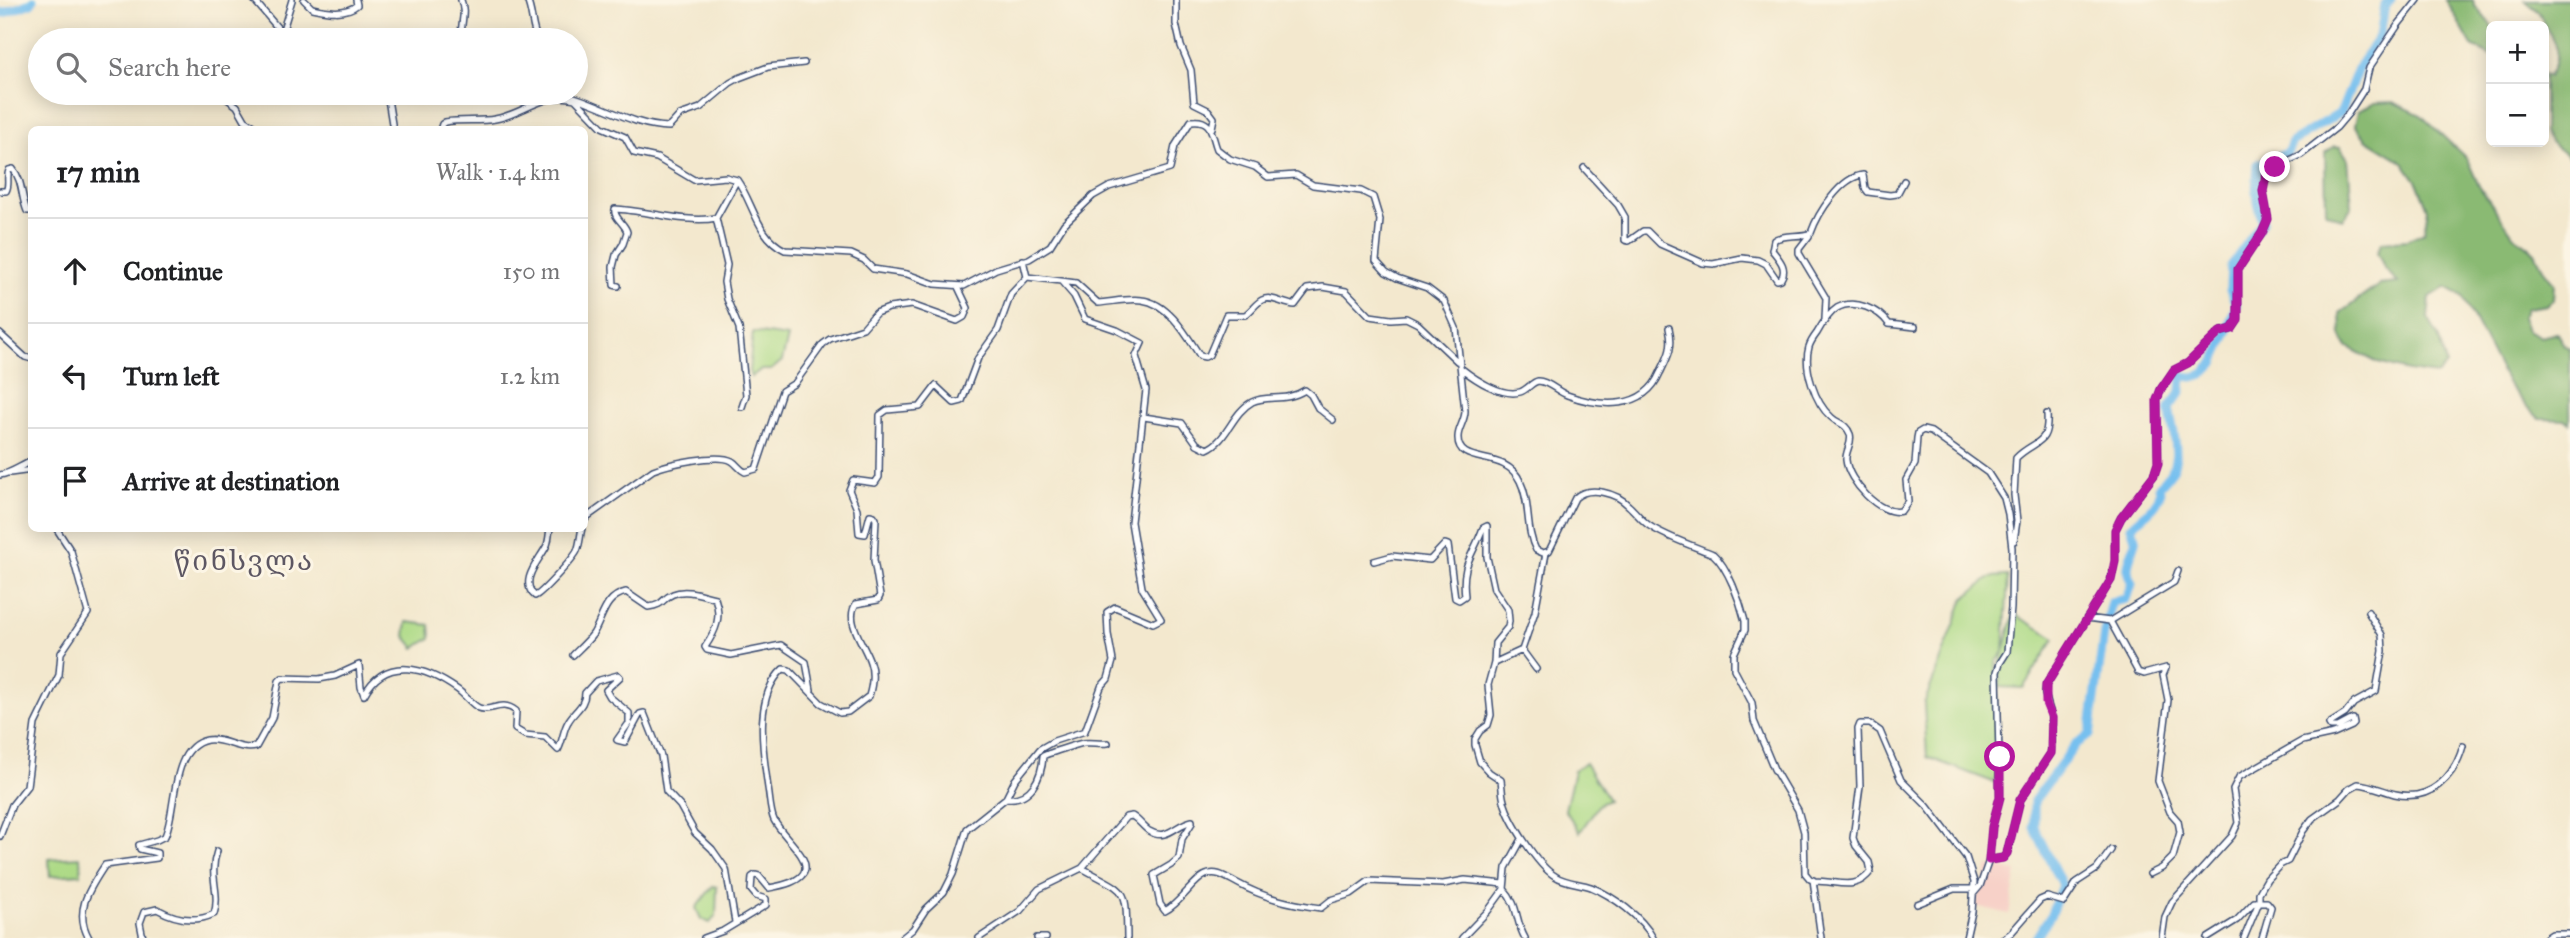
<!DOCTYPE html>
<html lang="en">
<head>
<meta charset="utf-8">
<style>
	body { margin:0; font-family:"IM FELL Great Primer","Noto Serif Georgian",serif; background:#f2f2f2; color:#202124 }
	.controls { position:absolute; right:21px; top:21px; display:grid; overflow:hidden; border-radius:10px; box-shadow:0 4px 18px #0003 }
	.controls button { width:63px; height:63px; display:grid; place-items:center; padding:0; border:0; border-bottom:2px solid #e0e0e0; background:#fff; color:#202124; font:35px sans-serif }
	.stop { position:absolute; width:21px; height:21px; margin:-16px; border:5px solid #b5179e; border-radius:50%; background:#fff }
	.stop.end { background:#b5179e; border-color:#fff; box-shadow:0 2px 7px #0008 }
	.list { margin:0; padding:0; list-style:none }
	h2 { display:flex; justify-content:space-between; align-items:center; height:91px; margin:0; padding:0 28px; font-size:30px }
	h2 small { font-size:23px; font-weight:400; color:#757577 }
	.list li { display:grid; grid-template-columns:46px 1fr auto; gap:21px; align-items:center; box-sizing:border-box; height:105px; padding:0 28px; border-top:2px solid #e0e0e0 }
	.list b { display:block; font-size:26px; white-space:nowrap }
	.list em { font-size:23px; font-style:normal; color:#757577 }
	.icon { flex:none; width:38px; height:38px; fill:none; stroke:currentColor; stroke-width:2; stroke-linecap:round; stroke-linejoin:round }
	.map { position:relative; flex:none; width:2570px; height:938px; overflow:hidden }
	.search { position:absolute; background:#fff; box-shadow:0 4px 18px #0003; left:28px; top:28px; width:560px; height:77px; display:flex; align-items:center; gap:18px; box-sizing:border-box; padding:0 24px; border-radius:38px; color:#757577; font-size:26px }
	.panel { position:absolute; background:#fff; box-shadow:0 4px 18px #0003; left:28px; top:126px; width:560px; height:406px; border-radius:10px }
	.map>svg:first-child { display:block }
</style>
</head>
<body>
<div class="map">
<svg width="2570" height="938" viewBox="0 0 2570 938">
	<rect width="100%" height="100%" fill="#fcf5e5"/>
	<filter id="ink" filterUnits="userSpaceOnUse"><feTurbulence type="fractalNoise" baseFrequency=".0143" numOctaves="2"/><feDisplacementMap in="SourceGraphic" scale="14" xChannelSelector="R" yChannelSelector="G"/><feConvolveMatrix kernelMatrix="1 2 1 2 8 2 1 2 1" color-interpolation-filters="sRGB"/></filter>
	<filter id="wash" filterUnits="userSpaceOnUse"><feTurbulence type="fractalNoise" baseFrequency=".00686" numOctaves="4" result="noise"/><feDisplacementMap in="SourceGraphic" scale="28" xChannelSelector="R" yChannelSelector="G"/><feGaussianBlur stdDeviation="1.57" result="paint"/><feColorMatrix in="noise" values="0 0 0 0 0 0 0 0 0 0 0 0 0 0 0 0 0 1.4 0 .05"/><feComposite in="paint" operator="in"/></filter>
	<g filter="url(#wash)">
		<rect width="100%" height="100%" fill="#f3e8ce"/>
		<path fill="#f7d1c8" d="M1988,866l29,5 -8,43 -33,-8 2,-14 5,-6z"/>
		<path fill="#adda86" stroke="#648472" stroke-width="2" d="M753,332l35,5 -6,24 -11,9h-11l-9,7 -2,-6z
			M2008,576l-4,76 -8,10 2,111 -5,9 -66,-25 -3,-53 40,-105 27,-22z
			M2014,614l41,24 -32,50 -23,-1 -1,-17z
			M407,622l23,3 1,13 -16,10 -10,-12z
			M1585,763l23,37 -9,4 -19,28 -15,-22 9,-39z
			M80,857l1,17 -31,2 -1,-17z
			M713,886l4,1 -1,28 -6,8 -9,-4 -5,-11z"/>
		<path fill="#8aba73" stroke="#527468" stroke-width="2" d="M2446,0h27l1,5 18,21 -1,30 -19,-10z
			M2525,0h45v158l-20,-16 -6,-9v-59l4,3c13,-24 10,-29 -3,-51 -3,-5 -4,-11 -7,-15 -4,-4 -10,-7 -13,-11z
			M2393,102l28,13 46,44 12,27 34,49 22,17 8,17 11,14 -1,16 -6,6 -20,3 -5,10 5,12 14,7 16,-4 7,12 6,3v75l-4,-3 -26,-1 -15,-14 -17,-21 -46,-88 -16,-9 -16,10 -2,21 10,18 8,29 -9,10 -29,-4 -30,-8 -32,-17 -5,-11 -1,-22 39,-28 19,-2 -14,-16 -7,-15 5,-10 25,-2 17,-8 4,-23 -11,-27 -14,-20 -37,-23 -11,-14 3,-14 16,-8z
			M2334,146l6,1 8,12 4,48 -10,12 -16,-7 -1,-59z"/>
		<g fill="none" stroke-linecap="round" stroke-linejoin="round">
			<path stroke="#77c0ef" stroke-width="9" d="M0,12l4,1 27,-10 2,-3
				M2036,938l14,-22 12,-31 -28,-58v-26l42,-57 14,-9 14,-102 8,-31 14,-3 6,-16c-9,-16 -1,-25 4,-42l-5,-14c13,-14 33,-22 28,-41 27,-22 15,-49 10,-78l12,-16 1,-16 11,1 10,-3 11,-11 11,-24 11,-34 -6,-16 1,-23 31,-44 -6,-30 2,-28 29,-11 5,-11 49,-30 18,-46 21,-31 5,-30 6,-5"/>
		</g>
	</g>
	<g filter="url(#ink)">
		<g fill="none" stroke-linecap="round" stroke-linejoin="round">
			<defs>
				<path id="minor" d="M254,0l28,33
					M304,0l8,8c14,3 33,7 45,-3l-1,-5
					M461,0c6,15 -2,25 1,40
					M527,0c6,13 4,27 11,40
					M1176,0v24l5,22 10,24 3,33 14,7 6,8 -2,10
					M282,33l10,-33
					M219,93l18,13 8,14 15,10
					M387,93l6,37
					M574,97c32,10 60,29 95,30l11,-12 20,-7 30,-25 9,-5 29,-11 36,-4
					M440,130l2,-6 3,-2c17,-3 34,0 50,-3 29,-5 49,-28 80,-20l27,28 23,10 9,16 23,5 37,22 32,-3 11,3c16,22 20,57 48,70l66,4 13,6 9,9 34,5 28,10 29,2 32,-17 33,-10 21,-13 14,-22 29,-28 16,-9 61,-18 5,-23 16,-25c22,-3 20,13 26,28l13,10 25,8 13,10 28,-2 17,10 48,6 12,6 7,23 -4,41 10,11 11,6 30,10 17,13 12,27 9,83c0,10 -7,17 -7,26 -1,31 47,11 62,44 11,22 5,48 16,69l7,3 6,-2 26,-53c14,-13 42,-5 54,8 8,7 14,17 24,22 19,11 40,18 60,26 15,13 27,47 32,67v9l-11,24v15l18,34 2,18 20,48 24,41 6,22 1,41 5,6 5,2c23,0 41,11 56,-10l-2,-9 -13,-16 -3,-8 7,-52 -2,-57 2,-5h10l10,7 21,49 26,26 39,51 8,25 -2,30 -6,26
					M1584,168l34,37 7,12v23l4,1 14,-10h4l13,13 43,19 10,1 29,-6 16,2 8,4 11,16 4,-1c7,-11 -2,-20 -9,-29l2,-10c11,-7 25,-2 37,-7 7,-20 30,-56 52,-58l2,13 3,4 22,3 7,-1 7,-13
					M0,191h6c4,-6 0,-14 3,-21l4,-1c10,12 8,28 14,42h5
					M716,218l11,47 -3,17 3,17 12,29 7,67 -4,12
					M1809,236l-10,13v4l27,45 -1,21
					M1061,281l15,2 22,20c14,-1 31,-5 44,-3 27,3 45,36 58,56l5,1 4,-2 17,-40h19c6,-4 11,-12 17,-15 10,-5 22,5 33,5l12,-16 16,-2 23,4 24,25 21,3 15,-1 12,6 39,37
					M618,286l-4,-1 -1,-18 3,-12 7,-11 4,-12c-2,-9 -14,-14 -12,-23 30,1 72,15 101,9l21,-38
					M1915,327l-26,-3c-10,-14 -34,-26 -52,-16 -9,6 -15,16 -20,25 -3,4 -7,10 -8,14 -6,21 6,56 22,70 7,7 15,6 19,17 3,9 -5,17 -4,26 2,21 34,56 55,51l7,-10 -2,-21 9,-16 2,-26 1,-5 5,-3 8,2 57,41 16,25 4,16 4,34 -1,60 -4,44 -7,11 -3,9 3,125 -8,30 -3,33
					M0,334l25,23 7,2
					M1462,369c14,11 40,28 58,23 7,-2 12,-10 18,-11 10,0 20,11 29,14 33,12 77,16 93,-22 8,-16 14,-26 9,-45
					M1144,417l38,6 15,21 10,5c20,-8 25,-36 45,-47 16,-8 33,1 53,-12l6,5 7,13 15,12
					M10,473l22,-3
					M0,475c12,-2 20,-9 32,-14
					M584,521l3,-4 66,-47c15,-6 65,-17 79,-9 5,3 7,8 13,11l11,-3 26,-78 13,-8 28,-39 7,-5 33,-11 13,-15 13,-5 23,-3 45,16 7,-4 4,-9 -10,-21
					M550,528c-1,6 -1,12 -3,17 -7,15 -29,36 -12,51 6,-2 39,-38 42,-45 3,-7 3,-15 5,-23
					M2014,541l3,-20 -3,-26 2,-37c19,-19 33,-11 31,-44
					M1374,561l18,-5 38,4 15,-16 3,1 7,53 4,2 6,-4c-4,-33 8,-40 18,-68l4,-2v31l7,32 14,21 1,11 -1,6 -13,16 -1,20 -6,22 3,30 -3,10 -8,6 -5,8v6l5,17 9,10 12,8c1,7 1,15 3,21 5,20 34,65 51,75 10,7 25,7 36,11 22,9 51,30 62,51
					M2087,618l23,3 64,-39 4,-11
					M2110,621l28,51 6,2 22,-6 -3,7 5,25 -10,81 12,31 8,9 2,11 -7,25 -11,11 -12,6
					M1522,650l14,19
					M573,655c7,-7 14,-13 20,-21 10,-16 11,-37 33,-42l22,15c17,-2 13,-8 25,-13 13,-6 29,1 42,4 7,19 1,33 -10,49l2,3 24,5 50,-10 25,17 5,28
					M1494,663l28,-13 13,-38 11,-59
					M364,695c22,-41 63,-27 94,-5 7,5 14,15 21,18 12,5 22,-9 37,3l-1,18 10,6 20,2 13,13c5,-9 5,-20 10,-28 6,-11 17,-16 17,-29l11,-12 22,-6 2,2 -14,13 4,7 19,16v10l-12,17 8,2 15,-28 4,-1 17,43 5,35 14,15 15,27 17,16 14,20 9,53
					M1006,798c25,3 36,-21 37,-42 3,-2 35,-12 40,-13 8,-1 17,1 25,0
					M0,836l12,-31 15,-19 8,-62 24,-49 2,-22 27,-40 -17,-62 -15,-23
					M1082,868l44,-51 6,-1c7,4 11,11 17,15 18,11 27,-7 43,-10v2l-10,16 -3,19 -8,7 -17,10 6,29 5,7c16,-8 29,-32 41,-36 11,-5 21,3 31,8 27,15 53,21 84,25l10,-8 20,-6 18,-13 74,3 22,-4 39,4
					M1813,880l8,58
					M1504,889c15,16 11,32 21,49
					M1974,893l6,-7 9,-26 14,-2 4,-5 13,-53 31,-47 1,-35 -7,-24 1,-9 65,-105 4,-19v-31l6,-12 33,-43 4,-12 -1,-63 4,-11 13,-19 14,-7 32,-31 12,-3 6,-9v-51l24,-36 6,-14 -5,-28 3,-15 9,-9 26,-12 36,-28 11,-13 16,-25 5,-21 29,-43 20,-25
					M1917,904l37,-15h20
					M89,938c-16,-27 1,-50 16,-73l52,-7v-5l-17,-4 -1,-4 18,-5 8,-4c12,-26 5,-89 42,-96 16,-3 32,11 49,7l16,-29 7,-37 3,-3 37,1 16,-3 24,-11 2,22 3,8
					M143,938l-3,-15 4,-11 13,-3c18,10 38,14 57,5 7,-22 -6,-37 3,-63
					M704,938l19,-7 43,-26v-6l-10,-3 -5,-6 1,-13 3,-2 4,1 10,12c11,-2 34,-6 36,-19 2,-15 -23,-33 -31,-49 -4,-9 -4,-21 -6,-32 -5,-36 -15,-91 15,-119l6,1 32,33 19,10 8,-1 21,-16c3,-10 5,-23 1,-34 -5,-17 -26,-41 -14,-58l22,-4 2,-4 -6,-36 2,-41 -2,-3 -4,-1 -5,19 -6,-1 -2,-24 -8,-19 4,-10 22,3 4,-6 1,-62 7,-5 33,-3 16,-21 18,17 8,-2 16,-43 20,-28 13,-36 16,-17 -4,-17
					M902,938l11,-9 13,-20 18,-17 9,-18 14,-45 39,-31 9,-18 25,-31 14,-8 31,-10 16,-44 7,-8 5,-18 -5,-27 -1,-22 8,-5 38,16 8,-4 -19,-31 -11,-66 15,-132 -10,-34 6,-13 -25,-13 -32,-11 -11,-23 -13,-15 -34,-4
					M979,938l41,-27 19,-22 43,-21c46,26 44,16 45,70
					M1037,938h9
					M1462,938l26,-27 16,-22 2,-21 16,-29
					M2004,938l7,-5 29,-33 7,-3 17,5 13,-20 20,-13 14,-19
					M2162,938l3,-21 7,-15 60,-66 6,-13 -5,-34 6,-12 63,-36 32,-7 18,-8 2,-2 -1,-5 -15,8h-7l-2,-3 16,-10 9,-11 22,-12 7,-40 -1,-16 -14,-23
					M2208,938l29,-18 17,-18h13l4,5 -9,31
					M2244,938l15,-36v-9l8,-14 13,-14 8,-4 15,-30 9,-12 28,-20 9,-10 9,-5c13,1 25,7 37,10 35,8 59,-16 68,-48
					M2546,938l6,-4h18"/>
			</defs>
			<use href="#minor" stroke="#3b4b6f" stroke-width="8"/>
			<use href="#minor" stroke="#fff" stroke-width="5"/>
		</g>
	</g>
	<g fill="none" stroke-linecap="round" stroke-linejoin="round" filter="url(#ink)">
		<path stroke="#b5179e" stroke-width="9" d="M2000,757v40l-8,30 -3,33 14,-2 4,-5 13,-53 31,-47 1,-35 -6,-15v-18l65,-105 4,-19v-31l6,-12 33,-43 4,-12 -1,-63 4,-11 13,-19 14,-7 32,-31 12,-3 6,-9v-51l24,-36 6,-14 -5,-28 3,-15 9,-9"/>
	</g>
	<g text-anchor="middle" stroke-width="6" stroke-linejoin="round" paint-order="stroke">
		<g font-size="28" letter-spacing="2" fill="#5d5763" stroke="#fcf5e5">
			<text x="244" y="570">წინსვლა</text>
		</g>
	</g>
</svg>
<div class="controls">
<button>+</button>
<button>−</button>
</div>
<div class="stop" style="left:2000px;top:757px"></div>
<div class="stop end" style="left:2275px;top:167px"></div>
<div class="search"><svg class="icon" aria-label="search" viewBox="0 0 24 24"><circle cx="10" cy="10" r="6"/><path d="M15 15l6 6"/></svg>Search here</div>
<section class="panel">
<h2>17 min<small>Walk · 1.4 km</small></h2>
<ul class="list">
<li><svg class="icon" aria-label="ahead" viewBox="0 0 24 24"><path d="M12 20V5M6 11l6-6 6 6"/></svg><div><b>Continue</b></div><em>150 m</em></li>
<li><svg class="icon" aria-label="left" viewBox="0 0 24 24"><path d="M17 20v-9H6M10 6l-5 5 5 5"/></svg><div><b>Turn left</b></div><em>1.2 km</em></li>
<li><svg class="icon" aria-label="arrive" viewBox="0 0 24 24"><path d="M6 21V4h12l-3 4 3 4H6"/></svg><div><b>Arrive at destination</b></div></li>
</ul>
</section>
</div>
</body>
</html>
